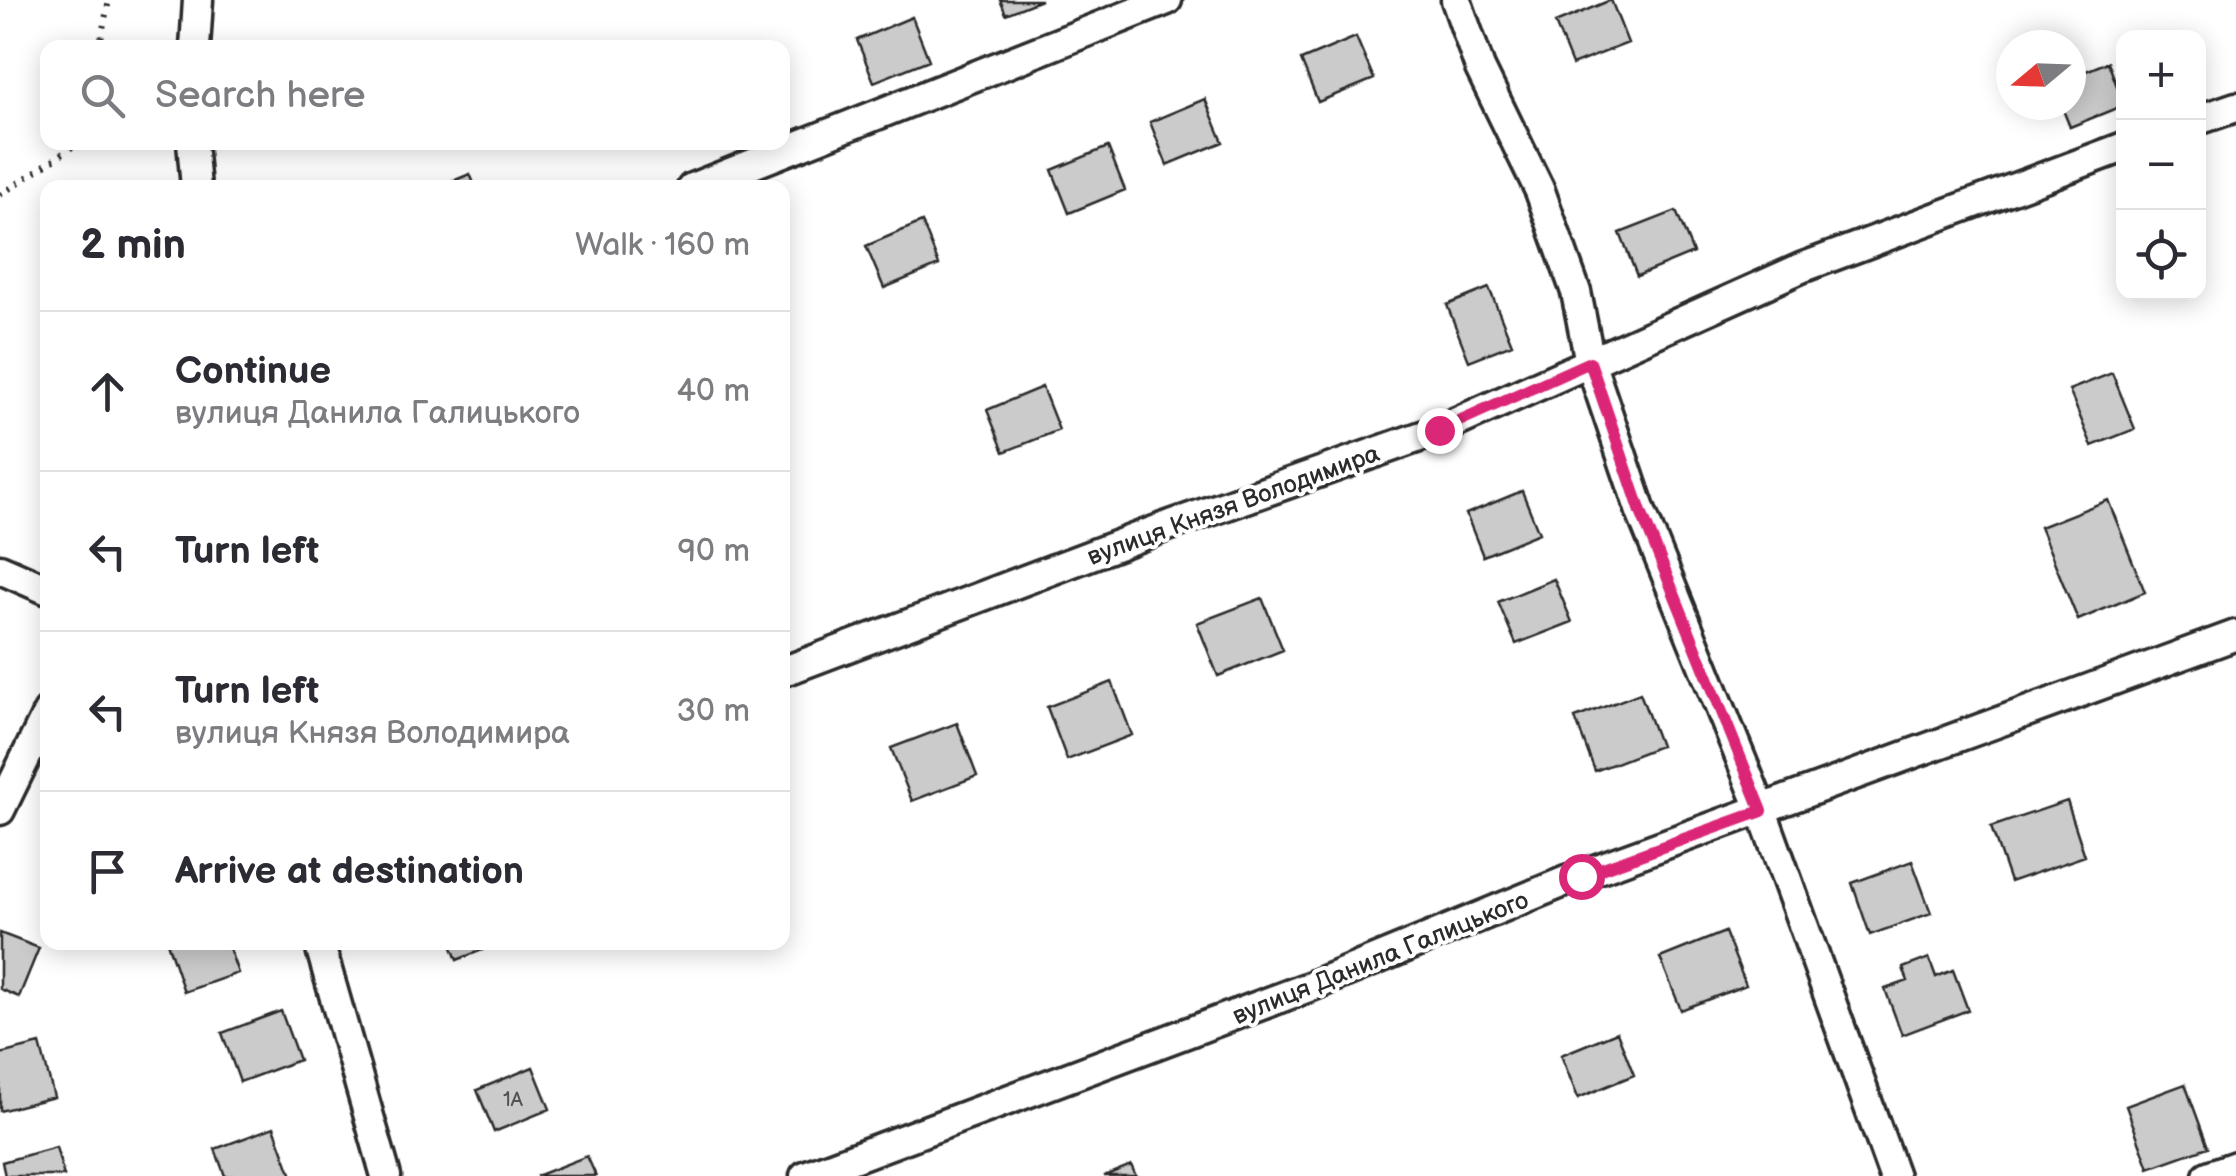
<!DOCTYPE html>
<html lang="en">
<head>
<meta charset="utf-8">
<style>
	body { margin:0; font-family:"Balsamiq Sans",sans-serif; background:#f7f7f7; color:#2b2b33 }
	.controls { position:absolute; right:30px; top:30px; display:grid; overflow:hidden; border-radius:20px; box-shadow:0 5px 25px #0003 }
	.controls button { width:90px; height:90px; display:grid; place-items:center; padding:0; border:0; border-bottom:2px solid #e1e1e2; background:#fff; color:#2b2b33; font:50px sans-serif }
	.compass { position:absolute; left:1996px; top:30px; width:90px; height:90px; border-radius:50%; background:#fff; box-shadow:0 5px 25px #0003; rotate:251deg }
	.stop { position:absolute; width:30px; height:30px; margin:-22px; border:8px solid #db2777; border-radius:50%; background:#fff }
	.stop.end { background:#db2777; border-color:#fff; box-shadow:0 2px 10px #0008 }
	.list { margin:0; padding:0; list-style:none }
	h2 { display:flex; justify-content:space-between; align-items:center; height:130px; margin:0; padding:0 40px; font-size:42px }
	h2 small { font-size:32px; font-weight:400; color:#7c7c81 }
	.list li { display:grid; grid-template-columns:65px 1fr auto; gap:30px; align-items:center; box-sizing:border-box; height:160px; padding:0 40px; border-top:2px solid #e1e1e2 }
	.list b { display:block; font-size:38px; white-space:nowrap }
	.list p { margin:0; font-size:32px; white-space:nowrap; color:#7c7c81 }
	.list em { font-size:32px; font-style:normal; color:#7c7c81 }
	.icon { flex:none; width:55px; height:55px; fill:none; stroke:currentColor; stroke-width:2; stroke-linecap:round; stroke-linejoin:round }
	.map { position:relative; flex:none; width:2236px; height:1176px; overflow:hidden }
	.search { position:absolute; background:#fff; box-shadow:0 5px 25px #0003; left:40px; top:40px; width:750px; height:110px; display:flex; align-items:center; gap:25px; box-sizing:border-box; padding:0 35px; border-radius:20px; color:#7c7c81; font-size:38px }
	.panel { position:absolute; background:#fff; box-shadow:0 5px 25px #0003; left:40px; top:180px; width:750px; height:770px; border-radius:20px }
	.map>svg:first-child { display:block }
</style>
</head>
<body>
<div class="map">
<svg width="2236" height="1176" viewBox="0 0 2236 1176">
	<rect width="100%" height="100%" fill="#fff"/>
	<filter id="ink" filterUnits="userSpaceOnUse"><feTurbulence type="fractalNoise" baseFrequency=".01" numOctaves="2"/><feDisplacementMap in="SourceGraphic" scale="20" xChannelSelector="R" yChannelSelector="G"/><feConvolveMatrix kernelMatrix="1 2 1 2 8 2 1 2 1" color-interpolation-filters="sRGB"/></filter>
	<g filter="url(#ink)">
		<path fill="#cbcbcb" stroke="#2b2b2b" stroke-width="2.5" d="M1000,0h41l-35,14z
			M1611,0l17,43 -56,22 -17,-42z
			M912,17l17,43 -55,22 -17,-42z
			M1356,37l18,42 -56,23 -17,-42z
			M2108,62l16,43 -54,22 -9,-22h10v-28z
			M1205,99l18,43 -56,23 -17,-43z
			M1108,147l17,43 -56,23 -17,-43z
			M470,174l6,14h-40z
			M1676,211l17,42 -56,23 -17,-43z
			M922,222l17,43 -55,23 -18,-42z
			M1489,288l23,56 -43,17 -22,-56z
			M2112,373l23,56 -43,17 -23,-56z
			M1042,387l17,43 -55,22 -17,-42z
			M1522,491l17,42 -56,23 -17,-42z
			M2108,500l37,92 -67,28 -38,-93z
			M1554,579l18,43 -56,22 -18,-42z
			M1262,598l21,52 -65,26 -21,-53z
			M1112,682l20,53 -65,25 -20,-53z
			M1640,693l20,53 -65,25 -20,-53z
			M957,723l20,53 -65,25 -21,-53z
			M2067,801l18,55 -75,26 -19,-55z
			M1912,861l19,52 -61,22 -18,-52z
			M1725,932l21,53 -65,25 -21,-52z
			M0,933l39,15 -20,49 -19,-8z
			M167,942h60l11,31 -54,19z
			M450,942h52l-45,18z
			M1929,958l7,19 17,-7 15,40 -66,25 -17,-46 23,-8 -5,-13z
			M281,1011l18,49 -59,22 -18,-49z
			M1617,1032l17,43 -56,23 -17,-43z
			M40,1044l14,53 -54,14v-57z
			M533,1067l17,42 -56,23 -17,-42z
			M2185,1084l23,63 -59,21 -23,-62z
			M274,1127l18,49h-67l-10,-27z
			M56,1147l8,29h-59l-3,-14z
			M587,1156l9,20h-60z
			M1131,1165l5,11h-32z"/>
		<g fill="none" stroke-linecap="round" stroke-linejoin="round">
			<defs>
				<path id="minor" d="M1456,0l24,68 60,123 36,101 14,70 51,150 121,299 132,365
					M195,48l3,-48
					M2198,120l38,-13
					M192,142l4,46
					M692,188l475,-188
					M0,569l48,21
					M782,672l383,-145 274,-97 362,-162 323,-121
					M0,810l48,-98
					M319,942l67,234
					M805,1176l504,-189 272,-112 655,-240
					M2208,1176l28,-10"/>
			</defs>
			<use href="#minor" stroke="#2b2b2b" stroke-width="35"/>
			<path stroke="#2b2b2b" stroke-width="6" stroke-dasharray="2.5 8" stroke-linecap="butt" d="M99,48l10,-48
				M0,195l80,-53"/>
			<use href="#minor" stroke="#fff" stroke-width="28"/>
		</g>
	</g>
	<g fill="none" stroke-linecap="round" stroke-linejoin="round" filter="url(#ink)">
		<path stroke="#db2777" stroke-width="12" d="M1439,430l151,-68 51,150 121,299 -181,65"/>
	</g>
	<g text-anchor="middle" stroke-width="8" stroke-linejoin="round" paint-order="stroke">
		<g font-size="20" fill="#535353">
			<text x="513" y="1106">1А</text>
		</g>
		<g font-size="25" fill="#2b2b2b" stroke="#fff">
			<text transform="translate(1233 504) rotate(-20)" y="9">вулиця Князя Володимира</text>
			<text transform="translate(1380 957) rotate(-22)" y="9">вулиця Данила Галицького</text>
		</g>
	</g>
</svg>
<div class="controls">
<button>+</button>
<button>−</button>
<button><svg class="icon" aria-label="locate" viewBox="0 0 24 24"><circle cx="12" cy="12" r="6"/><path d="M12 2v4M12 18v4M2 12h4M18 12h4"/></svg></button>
</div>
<svg class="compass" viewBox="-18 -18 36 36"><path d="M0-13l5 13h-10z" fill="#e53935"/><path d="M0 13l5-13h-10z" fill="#7c7c81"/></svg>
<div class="stop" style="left:1581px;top:876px"></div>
<div class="stop end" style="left:1439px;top:430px"></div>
<div class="search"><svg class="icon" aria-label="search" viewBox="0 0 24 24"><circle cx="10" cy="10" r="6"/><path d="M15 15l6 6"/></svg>Search here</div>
<section class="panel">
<h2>2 min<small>Walk · 160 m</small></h2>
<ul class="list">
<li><svg class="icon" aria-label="ahead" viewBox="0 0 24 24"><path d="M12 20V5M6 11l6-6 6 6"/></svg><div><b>Continue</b><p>вулиця Данила Галицького</p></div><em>40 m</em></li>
<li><svg class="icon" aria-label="left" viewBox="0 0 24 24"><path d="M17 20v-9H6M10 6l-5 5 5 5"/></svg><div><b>Turn left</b></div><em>90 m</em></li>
<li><svg class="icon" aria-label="left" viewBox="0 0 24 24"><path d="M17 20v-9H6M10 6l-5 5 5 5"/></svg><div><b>Turn left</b><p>вулиця Князя Володимира</p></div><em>30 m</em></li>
<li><svg class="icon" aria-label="arrive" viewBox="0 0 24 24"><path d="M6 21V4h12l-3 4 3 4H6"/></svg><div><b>Arrive at destination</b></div></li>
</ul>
</section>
</div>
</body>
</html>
